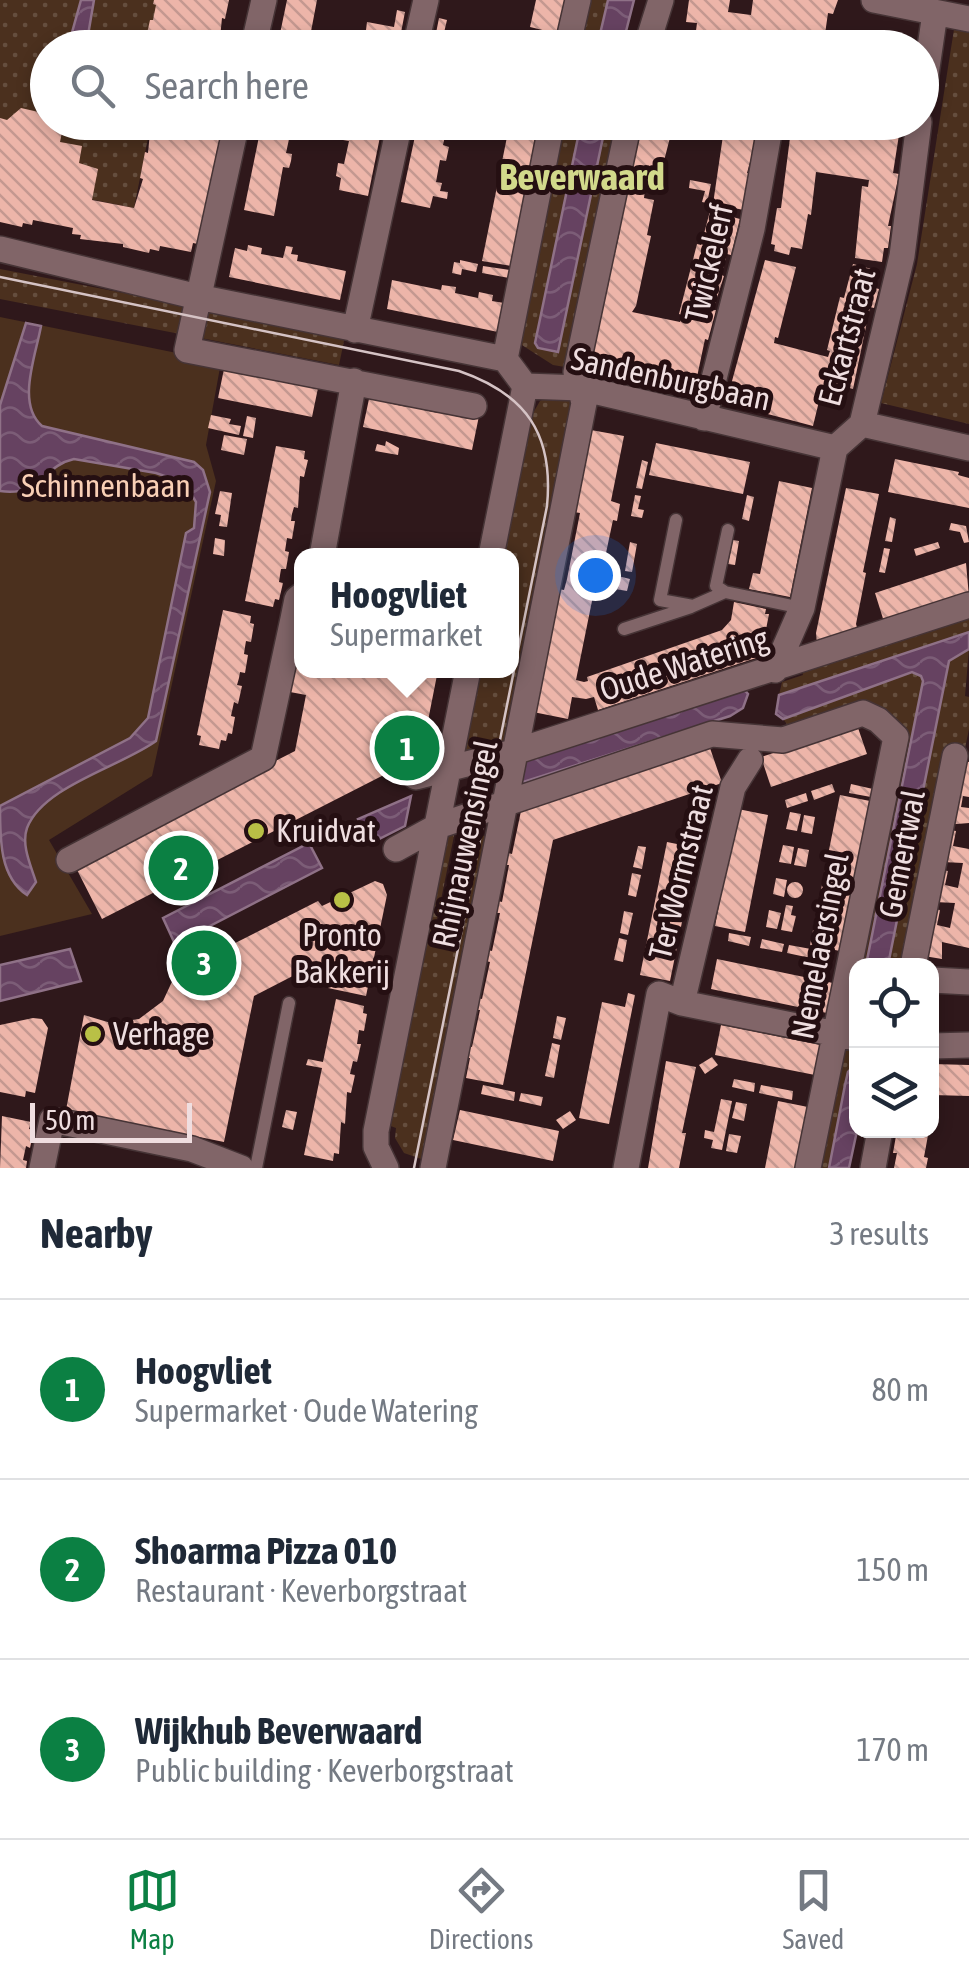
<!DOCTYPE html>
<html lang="en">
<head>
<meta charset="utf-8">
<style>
	body { margin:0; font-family:"Asap Condensed",sans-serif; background:#f6f6f7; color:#1f2937 }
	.controls { position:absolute; right:30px; bottom:30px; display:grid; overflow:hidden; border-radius:20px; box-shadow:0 5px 15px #0003 }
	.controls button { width:90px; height:90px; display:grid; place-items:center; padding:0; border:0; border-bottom:2px solid #e0e1e3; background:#fff; color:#1f2937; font:50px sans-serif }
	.scale { position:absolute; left:30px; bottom:25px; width:162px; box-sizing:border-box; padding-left:10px; border:5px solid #efdee0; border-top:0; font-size:28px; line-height:35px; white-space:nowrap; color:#efdee0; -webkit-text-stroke:8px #250f12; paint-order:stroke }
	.you { position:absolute; left:595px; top:575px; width:35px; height:35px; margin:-25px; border:8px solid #fff; border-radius:50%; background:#1a73e8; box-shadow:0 0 0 15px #1a73e833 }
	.badge { display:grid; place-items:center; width:65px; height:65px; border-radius:50%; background:#0b8043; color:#fff; font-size:32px; font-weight:700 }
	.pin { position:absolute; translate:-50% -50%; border:5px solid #fff; box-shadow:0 2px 10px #0006 }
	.popup { position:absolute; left:294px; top:548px; width:225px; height:130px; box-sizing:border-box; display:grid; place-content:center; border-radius:20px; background:#fff; filter:drop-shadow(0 2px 8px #0005); font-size:32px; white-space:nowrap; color:#747a83 }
	.popup b { font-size:38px; color:#1f2937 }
	.popup::after { content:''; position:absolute; left:50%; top:100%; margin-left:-20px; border:20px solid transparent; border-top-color:#fff }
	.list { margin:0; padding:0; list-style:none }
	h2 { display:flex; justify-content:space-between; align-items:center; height:130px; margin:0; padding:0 40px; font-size:42px }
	h2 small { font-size:32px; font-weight:400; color:#747a83 }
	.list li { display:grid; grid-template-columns:65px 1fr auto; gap:30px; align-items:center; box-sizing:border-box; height:180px; padding:0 40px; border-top:2px solid #e0e1e3 }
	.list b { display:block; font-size:38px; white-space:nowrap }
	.list p { margin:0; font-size:32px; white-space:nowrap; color:#747a83 }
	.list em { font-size:32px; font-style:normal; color:#747a83 }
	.icon { flex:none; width:55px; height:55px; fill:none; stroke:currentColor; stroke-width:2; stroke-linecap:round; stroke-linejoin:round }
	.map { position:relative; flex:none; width:969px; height:1168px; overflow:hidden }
	.search { position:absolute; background:#fff; box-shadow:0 5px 15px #0003; left:30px; right:30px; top:30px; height:110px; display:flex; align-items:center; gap:25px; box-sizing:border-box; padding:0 35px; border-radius:55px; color:#747a83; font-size:38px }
	.sheet { height:670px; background:#fff }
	nav { display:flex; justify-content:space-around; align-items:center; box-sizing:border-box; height:140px; border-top:2px solid #e0e1e3; background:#fff; font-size:28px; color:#747a83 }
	nav a { display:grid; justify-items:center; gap:5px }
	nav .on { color:#0b8043 }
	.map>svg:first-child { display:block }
</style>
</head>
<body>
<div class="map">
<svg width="969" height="1168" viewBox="0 0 969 1168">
	<defs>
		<pattern id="grass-dots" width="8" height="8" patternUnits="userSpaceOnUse" patternTransform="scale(2.5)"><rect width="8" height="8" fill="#4b301e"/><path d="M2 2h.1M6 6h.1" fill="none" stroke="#654e3e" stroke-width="1.8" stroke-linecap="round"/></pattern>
		<pattern id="water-waves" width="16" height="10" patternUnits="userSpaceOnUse" patternTransform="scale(2.5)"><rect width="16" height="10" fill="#664261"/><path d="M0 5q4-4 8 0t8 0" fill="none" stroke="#7c5d77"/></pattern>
		<pattern id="building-back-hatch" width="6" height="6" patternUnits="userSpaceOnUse" patternTransform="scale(2.5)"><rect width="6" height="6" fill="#edb5a9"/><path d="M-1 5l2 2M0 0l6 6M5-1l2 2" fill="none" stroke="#c49890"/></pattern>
	</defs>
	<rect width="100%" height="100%" fill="#2f181b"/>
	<path fill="url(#grass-dots)" d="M0,0h175l-9,47 -118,1v74l103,1 -17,85 -134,-27z
		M584,0h24l-10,42 -23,-4z
		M955,23l14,3v398l-88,-21 36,-139z
		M558,123h23l-46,220 23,8 48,-228h13l-48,245 -18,-3 -39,-25z
		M0,269l345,67 -6,29 -339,-66z
		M548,397l31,3 -76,347 -40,6 17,-82 32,-1v-114l-9,-1 30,-142 7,-12z
		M969,613v19l-190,63 3,-13 21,-7 -2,-9z
		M969,649l-4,47 4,1v32l-5,24 -55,212 -21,1 61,-305z
		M912,672l10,4 1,5 -57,284 -10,1v58l-13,-3 59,-291 -29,-27 -83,25 -7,-9z
		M498,816l-71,345 -23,-8 -9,-15 1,-10 -8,-3 60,-295 7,1 -22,108 10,3 23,-109 19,3 4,-18z
		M838,1049l18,3v12l-8,8 -3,13 -16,83h-16z"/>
	<path fill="#4b301e" d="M0,317l221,45 -15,83 10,36 -64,295 -103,64 43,74 -92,22z"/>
	<path fill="url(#water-waves)" stroke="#8f7187" stroke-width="2.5" d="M81,0h13l-8,47h-18z
		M608,0h26l-12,47h-25z
		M581,123h25l-48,229 -20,-4 -3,-5z
		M26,323l15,3c-5,29 -25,78 1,100l152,36 9,8 7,22 -54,249c-36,26 -113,45 -129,87 -6,17 4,38 9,54l-9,13c-27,-18 -27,-54 -27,-89l130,-68 18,-20 38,-185 8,-5 2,-26 -11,-19 -29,-10 -82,-14c-32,7 -32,38 -74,32v-86z
		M969,632v17l-20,12 -61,304h-22l57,-284 -2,-5 -9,-4 -129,47 -7,-5 3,-19z
		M743,688l5,6 -5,14 -13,8 -213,68 7,-29z
		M411,796l-6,30 -34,17 -13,-24z
		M309,843l13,25 -147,76 -12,-26z
		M70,949l11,32 -81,20v-36z
		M856,1064l1,67 -8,37h-20l16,-83 3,-13z"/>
	<path fill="url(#building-back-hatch)" d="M154,0h75l-4,19 -3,-1 -3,30 -75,-1 6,-27h3l3,-15 -3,-1z
		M287,0h30l-8,42 6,1 -1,5h-37z
		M536,0h31l-8,34 -29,-7z
		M689,0h41l-2,12 23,3 2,-15h85l-5,14 -5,-1 -4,28 -8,-1 -1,8h-69l1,-10 -14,-3 -8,1 -1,12 -30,-2 3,-23 -11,-1z
		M397,10l8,2 -7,36h-30l3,-17 -5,-1 1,-8 27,5z
		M439,18l8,2 -4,17 27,6 -1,5h-36z
		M527,39l34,7 -1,2h-35z
		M21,108l22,5 8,14 11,5 -2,10 22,4 -3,17 19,6 -6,31 42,8 9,-29 -3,-1 5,-26 3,1 3,-31 74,2 -5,27 -3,-1 -3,16 3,1 -19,77 -5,-1 -2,9 -31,-6 -1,5 -9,-2 -1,4 -26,-6v-3l-43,-5 1,-4 -9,-1 1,-6 -40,-8 -1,5 -9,-2 -1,4 -22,-5v-104l7,2z
		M262,122h36l-1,10 -6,-2 -5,23 6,1 -1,7 -2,7 -6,-1 -9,49 -30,-6z
		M353,122h30l-15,74 -29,-6 2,-12 -5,-2 2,-13 6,1 5,-23 -6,-1 3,-14 6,1z
		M418,122h30l-5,23 6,2 -3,14 -6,-1 -4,22 6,1 -2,8 8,1 -1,7 -14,-3 -3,12 -29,-6z
		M510,122h30l-29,144 -29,-5z
		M639,122h35l-18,70 -11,-2 -1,8 10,2 -7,35 4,1 -15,70 -4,6 48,10 2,-7 -3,-1 18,-70 4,1 9,-34 30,8 -9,36 -4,-1 -6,21 3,1 -11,34h3l-8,30 -3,-1 -12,57 -105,-21 17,-88h3l4,-34h3l5,-22 -4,-1 7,-36 4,1 2,-8 -4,-1 7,-37 4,1z
		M725,122h36l-14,51 4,1 -7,36 -31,-6z
		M792,122h109l-8,51 6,1 -11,52h3l-3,22h-4l-2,14 -27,-4 7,-72 6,1 1,-7 -53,-8 -5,43 -3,-1 -6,35 -11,-2 -2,8 -15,-4 1,-6 -4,-1 6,-36h4z
		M690,180l21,4 -4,19 -5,-1 3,-11 -16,-3z
		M248,245l14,3 -1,6 22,4 3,-12 7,1 -2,7 7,1 -1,6 49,10 -6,29 -111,-23 6,-29 12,3z
		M460,260l18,4 -2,8 -14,-3 -1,6 -9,-2 2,-11 6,1z
		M765,260l31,7 -18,71 -3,-1 -1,6 54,14 2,-6 -3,-1 13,-53 4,1 9,-34 26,7 -4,17 4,1 -5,19 -4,-1 -17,82 -17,-5 -15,9 -8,33 -87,-23z
		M483,266l27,4 -1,8 -27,-5z
		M392,280l49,10 1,-5 14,2 -1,6 23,5 1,-6 14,3 -1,6 12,2 -6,29 -111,-23z
		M224,369l56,7 -1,5 14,2h18l-1,4 8,1 -6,29 -94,-19z
		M377,396l17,3 -1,5 14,3 1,-5 17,4 -1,4 14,3 1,-5 17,4 -1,4 14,3v-4l10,1 -7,34 -109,-23 6,-28 7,1z
		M211,415l20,4 -2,5 12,2 -2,9 -31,-7z
		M247,416l9,2 -3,20 -10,-2z
		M591,430l33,6 -13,65 9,3 -3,17 -4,-1 -14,66 -17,-4 -3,11 14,3 -17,84 8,2 4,-1 -1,-4 135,-47 9,-10 3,-18 32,7 -1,5h4l-7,36 -6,8 -158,52 -4,-13 -8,2 -14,-2 -4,22 -35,-7 25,-123 6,1 3,-11 13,-66 -6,-1z
		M224,435l23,4 -3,16 -23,-5z
		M386,441l13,7 -1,7 -23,-4 2,-7 8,2z
		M656,443l94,19 -7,32 -94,-19z
		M276,446l29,5 -1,8 4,1 -4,17 -4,-1 -2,32 -4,-1 -2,7 -1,7h4l-3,18 -5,-1 -2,13 4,1 -3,17h-5l-1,6 -1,7 4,1 -4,17 -4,-1 -2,8 -28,-6z
		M895,459l64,13 -1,3 11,3v30l-81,-16z
		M642,460l6,2 -6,27 -6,-1z
		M779,481l33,7 -22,109 -41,-8 4,-16 7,1z
		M846,488l33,6 -16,78 3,1 -10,51 2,7 -41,13 -1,-11z
		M220,491l12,2 -5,34 -8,-1 2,-11 -6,-1z
		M635,495l6,1 -3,13 6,1 -2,8 -11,-2z
		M747,495l7,2 -5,24 -7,-2z
		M890,517l6,2 -4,23 -7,-1z
		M951,523l15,3 3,16 -5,1 -4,-11 -11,-2z
		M215,538l10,2 -1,16 -11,-2z
		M733,540l6,1 -4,24 -7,-1z
		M630,542l7,2 -5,28 -7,-1z
		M938,542l2,6 -24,8 -2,-7z
		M884,548l6,1 -5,24 -6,-1z
		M966,563l3,34 -84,28 -10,-32z
		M618,576l12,3 -3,12 -12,-2z
		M223,610l28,6 -1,7 4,1 -3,18 -5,-1 -1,6 -1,7 4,1 -3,18 -5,-1 -1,6 -2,7 5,1 -4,18 -4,-2 -3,14 4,1 -3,17 -4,-1 -2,8 -5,-1 -2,9 -20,-4 2,-9 -4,-1z
		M300,644l2,26h136l-17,86 -319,163 -28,-55 221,-113 11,-56 -16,-3z
		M857,725l10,29 -96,33 -10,-30z
		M710,748l12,35 -169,57 -50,245 -37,-7 4,-20h-4l2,-12 4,1 8,-37h-4l2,-12 4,1 8,-37 -4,-1 2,-11 4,1 8,-38h-5l3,-12 4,1 7,-37h-4l3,-12 4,1 9,-43z
		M964,761l5,1v35l-6,-1 -2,11 8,1v15l-12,1 -6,-1z
		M832,784l3,8 -21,8 -3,-9z
		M851,784l22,5 -2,8 -22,-4z
		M806,793l2,8 -21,7 -2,-8z
		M840,795l30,6 -30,150 -30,-6z
		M738,809l30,6 -23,117 -30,-6z
		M790,812l11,2 -4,17 -11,-2z
		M804,815l11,2 -3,17 -11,-2z
		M950,830l6,1 -3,15 16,3v99l-27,-6v17l-18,-3 10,-47 6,1 -3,15 13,3 5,-25 -20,-1 7,-32 6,1 -3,14 13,3 5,-25 -20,-1z
		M667,842l30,6 -27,133 -30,-6z
		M783,845l11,2 -3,17 -12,-2z
		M638,846l8,1 -4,22 -9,-2z
		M798,848l11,2 -3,17 -12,-2z
		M632,873l9,2 -5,22 -8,-2z
		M776,878l11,2 -3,17 -11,-3z
		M375,881l8,3 4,11 -21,101 -38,-8 -12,-24 -62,32 -30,146 -158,-32 18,-95 27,8 28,-4 24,-18 13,-28 142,-72 4,5z
		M787 890a8 8 0 1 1 16 0a8 8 0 1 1-16 0Z
		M786,905l7,1 -2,9 5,1 -4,16 -11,-2z
		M769,910l12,3 -4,16 -11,-2z
		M624,911l9,2 -5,22 -8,-2z
		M729,933l22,4 -2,9 -21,-5z
		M619,938l8,2 -4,22 -9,-2z
		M762,939l22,5 -2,8 -22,-4z
		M789,945l33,6 -2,9 -33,-7z
		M717,959l116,24 -6,30 -116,-24z
		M628,993l7,2 -26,129 -30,-6 23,-116 23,5z
		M336,999l28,7 -1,7 4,1 -3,17 -5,-1 -2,14h4l-4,18 -4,-1 -3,13 5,1 -4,18 -4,-1 -2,32 -4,-2 -2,32 -5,-1 -1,8 -29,-6 18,-87 -16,-3 2,-6 15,3z
		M557,1016l9,2 -5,22 -8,-2z
		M33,1018l9,1 6,9 -13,65 -9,-2 -1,6 -25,-5v-67z
		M721,1025l100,20 -6,30 -100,-20z
		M552,1043l8,2 -6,33 -9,-2z
		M712,1057l6,8 -13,9 -6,-9z
		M666,1061l30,6 -14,66h4l-7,35h-31z
		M932,1064l37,1v31l-37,-1z
		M734,1079l21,4 -1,9 -22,-5z
		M483,1085l32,7 -1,9 -33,-7z
		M761,1085l32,6 -1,9 -33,-7z
		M521,1093l22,4 -2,9 -22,-5z
		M721,1099l11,2 -10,49 -11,-2 2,-8 -9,-2 1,-8 9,2z
		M778,1101l30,6 -12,61h-31z
		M736,1102l11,2 -3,17 -12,-3z
		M286,1110l11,2 -4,18 -11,-3z
		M460,1110l99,21 -6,30 -100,-21z
		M570,1111l6,9 -13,9 -7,-9z
		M2,1116l29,6 -2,7 5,1 -4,18 -4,-2 -3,14 4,1 -1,7h-26z
		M897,1130h32l-5,27 4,1 -2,10h-32l3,-15h-4z
		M729,1134l12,2 -4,17 -11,-2z"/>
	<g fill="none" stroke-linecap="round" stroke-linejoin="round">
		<defs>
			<path id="lane" d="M676,520l-16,80 33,6 32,-14 77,16
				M725,592l-9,-6 12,-56
				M624,629l67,-22
				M256,1168l33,-165"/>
			<path id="street" d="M874,0l95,19
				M253,48l11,-48
				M415,48l11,-48
				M567,48l11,-48
				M646,48l15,-48
				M922,102l13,-89
				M237,122l-50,228 287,56
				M0,249l198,48 307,62
				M355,330l45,-208
				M505,359l20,27 56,2 254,60
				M505,359l47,-237
				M704,418l48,-189 19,-107
				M862,424l107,24
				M322,556l32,-175
				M491,556l34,-170
				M775,670l27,-62 33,-160 27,-24 40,-168 17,-134
				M416,777l101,-26 452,-146
				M396,849l42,-23 274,-92 71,6 80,-27 15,7 18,17 -88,431
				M69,860l194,-102 30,-139 4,-20 5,-4
				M913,966l42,-210
				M932,980l37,2
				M682,1003l51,-216 17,-27
				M932,1046l37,-1
				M42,1168l10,-48 140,29 49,19
				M386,1168l-10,-21v-16l92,-461
				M433,1168l151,-765 -8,-31 53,-250
				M626,1168l33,-174 23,9 174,35
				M873,1168l7,-38"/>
		</defs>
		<use href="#lane" stroke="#463436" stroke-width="15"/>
		<use href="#street" stroke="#463436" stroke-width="28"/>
		<use href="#lane" stroke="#816568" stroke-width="12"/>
		<use href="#street" stroke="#816568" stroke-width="25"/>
		<path stroke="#d5c3c5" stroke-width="2.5" d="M0,277l459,94c67,23 95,63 88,135l-133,662"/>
	</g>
	<g fill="#b9c046" stroke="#250f12" stroke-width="4">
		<circle cx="256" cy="831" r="10"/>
		<circle cx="342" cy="900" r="10"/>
		<circle cx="93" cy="1034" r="10"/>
	</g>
	<g text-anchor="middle" stroke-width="10" stroke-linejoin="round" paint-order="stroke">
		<g font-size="32" fill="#efdee0" stroke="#250f12">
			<text transform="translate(709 263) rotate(-77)" y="11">Twickelerf</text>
			<text transform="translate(847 337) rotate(-75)" y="11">Eckartstraat</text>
			<text transform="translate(671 379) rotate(12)" y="11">Sandenburgbaan</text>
			<text transform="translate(684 664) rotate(-18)" y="11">Oude Watering</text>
			<text transform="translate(465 844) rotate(-78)" y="11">Rhijnauwensingel</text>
			<text transform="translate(902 854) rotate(-79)" y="11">Gemertwal</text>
			<text transform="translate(681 872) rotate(-76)" y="11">Ter Wormstraat</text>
			<text transform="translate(820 946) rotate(-79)" y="11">Nemelaersingel</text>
		</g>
		<g font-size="32" fill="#f9cfb5" stroke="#250f12">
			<text x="106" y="497">Schinnenbaan</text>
		</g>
		<g font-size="32" fill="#efdee0" stroke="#250f12" text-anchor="start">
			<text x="276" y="842">Kruidvat</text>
			<text x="342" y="946" text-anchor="middle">Pronto<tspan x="342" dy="37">Bakkerij</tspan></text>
			<text x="113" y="1045">Verhage</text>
		</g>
		<g font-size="38" font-weight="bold" fill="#d2d98b" stroke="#250f12">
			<text x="582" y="190">Beverwaard</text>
		</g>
	</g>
</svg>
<div class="controls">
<button><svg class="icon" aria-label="locate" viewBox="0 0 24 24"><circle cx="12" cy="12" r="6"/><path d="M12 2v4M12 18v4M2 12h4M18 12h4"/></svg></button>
<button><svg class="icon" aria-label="layers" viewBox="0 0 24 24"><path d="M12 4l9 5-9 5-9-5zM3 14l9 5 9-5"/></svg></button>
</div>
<div class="scale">50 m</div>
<div class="you"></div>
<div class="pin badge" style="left:407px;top:748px">1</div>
<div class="popup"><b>Hoogvliet</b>Supermarket</div>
<div class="pin badge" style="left:181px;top:868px">2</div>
<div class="pin badge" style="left:204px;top:963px">3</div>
<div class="search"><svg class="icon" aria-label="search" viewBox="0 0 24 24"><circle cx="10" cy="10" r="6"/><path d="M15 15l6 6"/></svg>Search here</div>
</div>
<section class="sheet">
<h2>Nearby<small>3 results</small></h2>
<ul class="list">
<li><span class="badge">1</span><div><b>Hoogvliet</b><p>Supermarket · Oude Watering</p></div><em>80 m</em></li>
<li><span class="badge">2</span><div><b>Shoarma Pizza 010</b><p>Restaurant · Keverborgstraat</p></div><em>150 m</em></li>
<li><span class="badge">3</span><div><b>Wijkhub Beverwaard</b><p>Public building · Keverborgstraat</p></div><em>170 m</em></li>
</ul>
</section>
<nav>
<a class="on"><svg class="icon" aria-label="map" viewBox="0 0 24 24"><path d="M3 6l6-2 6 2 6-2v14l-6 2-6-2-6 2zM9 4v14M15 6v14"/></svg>Map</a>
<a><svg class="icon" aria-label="directions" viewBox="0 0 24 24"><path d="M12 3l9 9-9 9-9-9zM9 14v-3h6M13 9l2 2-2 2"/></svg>Directions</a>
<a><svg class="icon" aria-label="saved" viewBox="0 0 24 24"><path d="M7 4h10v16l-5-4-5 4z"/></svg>Saved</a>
</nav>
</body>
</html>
